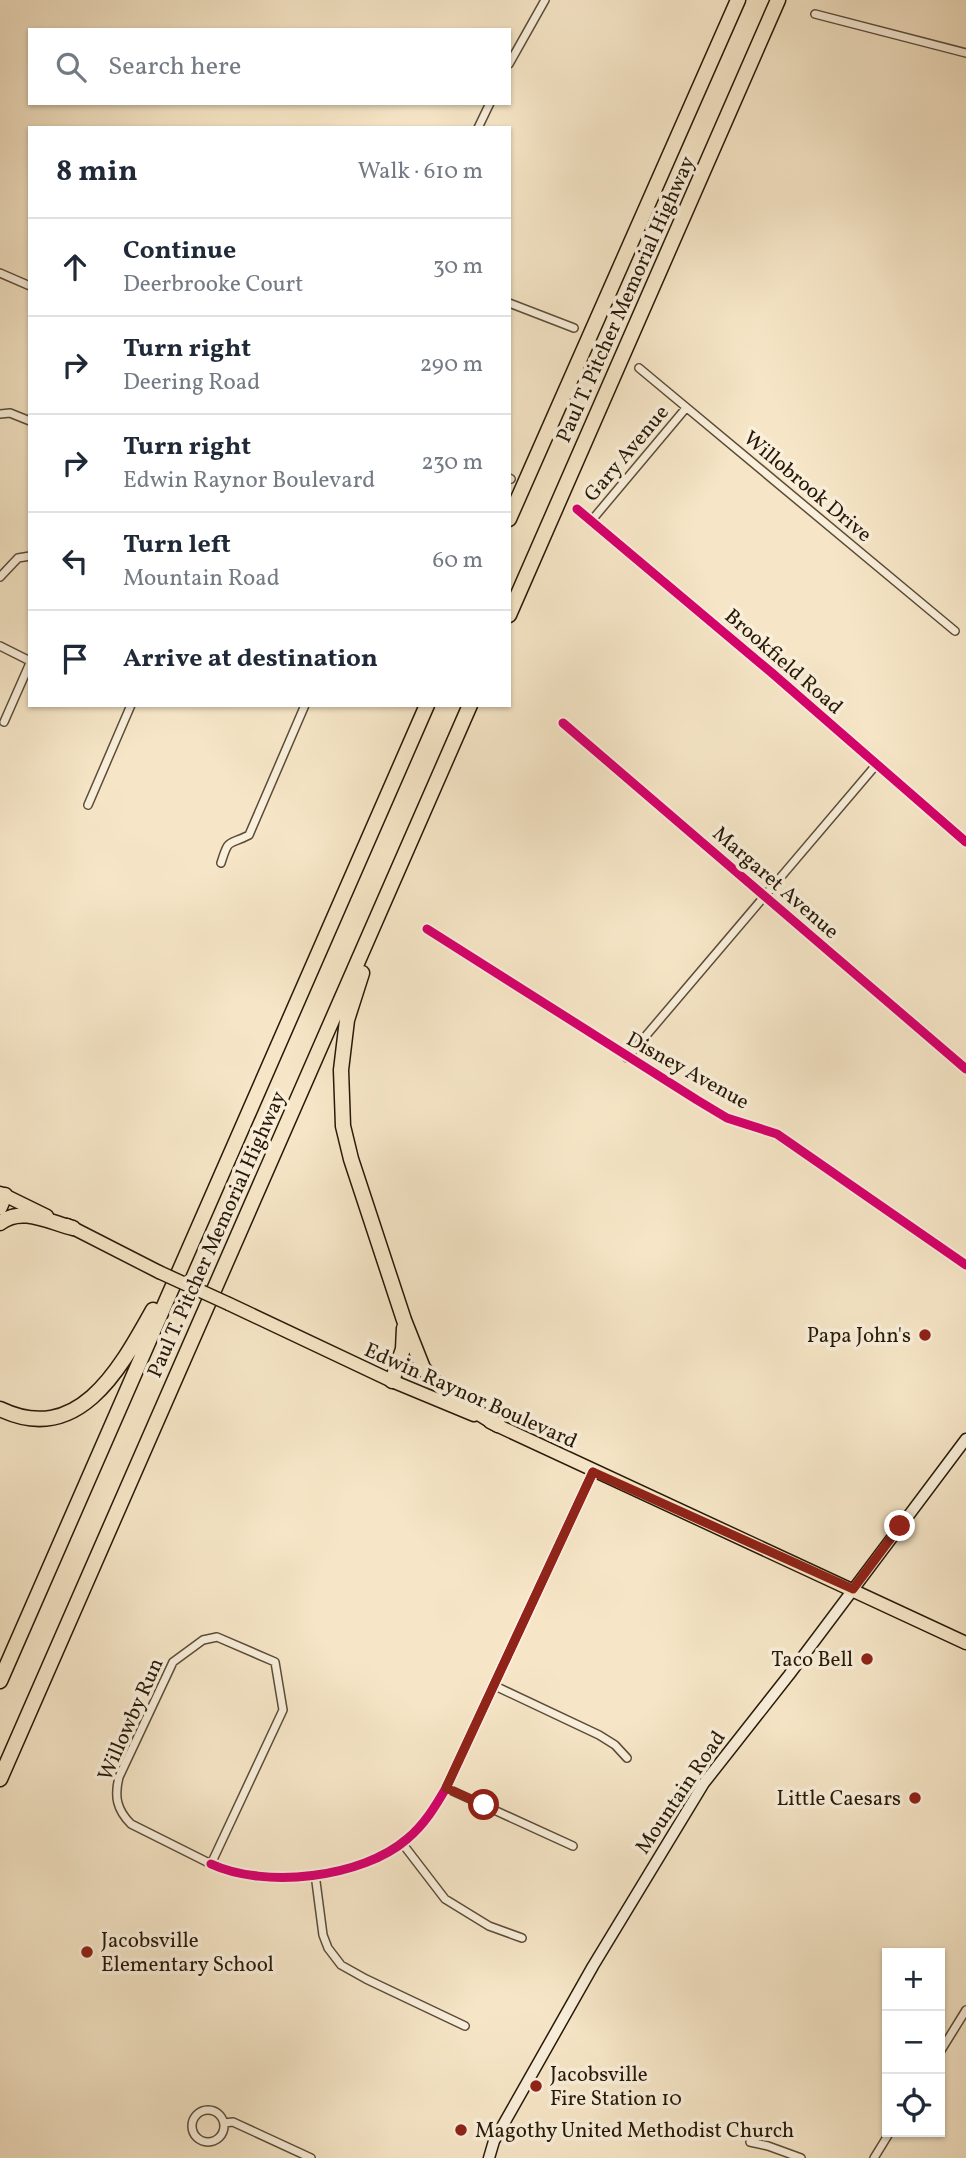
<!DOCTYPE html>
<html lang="en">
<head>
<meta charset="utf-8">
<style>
	body { margin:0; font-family:Vollkorn,serif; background:#f2f2f3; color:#1f2937 }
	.controls { position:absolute; right:21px; bottom:21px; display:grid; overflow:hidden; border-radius:0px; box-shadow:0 2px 5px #0004 }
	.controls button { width:63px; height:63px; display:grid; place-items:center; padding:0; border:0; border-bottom:2px solid #e0e1e3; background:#fff; color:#1f2937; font:35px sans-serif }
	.stop { position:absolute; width:21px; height:21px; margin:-16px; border:5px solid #8f2418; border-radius:50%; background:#fff }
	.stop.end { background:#8f2418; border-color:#fff; box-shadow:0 2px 7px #0008 }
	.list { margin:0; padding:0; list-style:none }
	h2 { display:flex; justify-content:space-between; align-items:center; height:91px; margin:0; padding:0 28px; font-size:30px }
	h2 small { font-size:23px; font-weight:400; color:#747a83 }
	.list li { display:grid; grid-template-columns:46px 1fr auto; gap:21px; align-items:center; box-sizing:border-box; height:98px; padding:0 28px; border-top:2px solid #e0e1e3 }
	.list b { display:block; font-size:26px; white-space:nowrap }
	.list p { margin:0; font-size:23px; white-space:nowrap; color:#747a83 }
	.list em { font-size:23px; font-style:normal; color:#747a83 }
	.icon { flex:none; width:38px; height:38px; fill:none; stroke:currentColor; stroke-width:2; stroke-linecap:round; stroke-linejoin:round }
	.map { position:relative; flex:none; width:966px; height:2158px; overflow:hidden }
	.search { position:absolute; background:#fff; box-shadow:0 2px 5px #0004; left:28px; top:28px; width:483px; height:77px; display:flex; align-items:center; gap:18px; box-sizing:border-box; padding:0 24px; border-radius:0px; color:#747a83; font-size:26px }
	.panel { position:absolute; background:#fff; box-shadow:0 2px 5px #0004; left:28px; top:126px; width:483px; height:581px; border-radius:0px }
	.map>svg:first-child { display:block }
</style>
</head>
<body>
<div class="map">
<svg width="966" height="2158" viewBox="0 0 966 2158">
	<rect width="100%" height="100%" fill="#f6e6c7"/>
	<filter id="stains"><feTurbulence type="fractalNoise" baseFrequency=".00286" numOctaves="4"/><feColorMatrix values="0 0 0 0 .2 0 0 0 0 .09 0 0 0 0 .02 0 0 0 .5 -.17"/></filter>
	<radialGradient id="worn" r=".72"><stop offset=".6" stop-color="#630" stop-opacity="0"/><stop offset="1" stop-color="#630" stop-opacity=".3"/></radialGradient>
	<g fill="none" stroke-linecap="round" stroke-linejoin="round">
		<defs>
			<path id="street" d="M815,14l151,39
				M509,64l36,-64
				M478,128l12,-25
				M0,273l30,13
				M509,303l65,25
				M639,368l316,263
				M0,414l10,-1 20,8
				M509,478l2,1
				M577,509l195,164 194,169
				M592,520l94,-112
				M0,577l18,-19 12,-2
				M0,646l30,15
				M4,722l26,-59
				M563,723l403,346
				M88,805l43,-100
				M221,863c8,-26 7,-17 28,-28l56,-130
				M427,929l270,171 30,18 50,16 189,131
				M627,1058l249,-293
				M217,1637l58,25 8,48 -72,154 -80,-40c-14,-14 -17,-27 -12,-47l54,-115 30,-22z
				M493,1685l106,50 16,10 12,13
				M446,1788l127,58
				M402,1843l43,56 44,27 33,12
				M211,1864c54,25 151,14 196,-25 17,-14 28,-32 39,-51l147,-316
				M315,1874l8,61 5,13 13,17 25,14 99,47
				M940,2052l26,-42
				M192 2126a16 16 0 1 1 32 0a16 16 0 1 1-32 0Z
				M224,2123l9,-1 78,36
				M750,2142l18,4 33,12
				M874,2158l16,-26"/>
			<path id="secondary" d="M489,2158l5,-17 99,-175 111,-183 85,-108 177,-236"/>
			<path id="primary" d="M0,1193l47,23
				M67,1225l92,47
				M229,1304l163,77 82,34
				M490,1422l476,221"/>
			<path id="highway" d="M509,519l229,-519
				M509,615l269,-615
				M362,973l-15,47 -6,50 2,56 8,33 53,161 19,48 10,12 15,14 50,31
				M0,1207l5,-12
				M0,1223c21,-17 49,-1 73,5
				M392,1381l11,-32 1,-21
				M0,1409c79,38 121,-42 153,-99
				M0,1681l427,-976
				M0,1779l470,-1074"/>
		</defs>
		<use href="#street" stroke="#5b4c38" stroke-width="10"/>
		<use href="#secondary" stroke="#271908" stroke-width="13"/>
		<use href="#primary" stroke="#271908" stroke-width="15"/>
		<use href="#highway" stroke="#271908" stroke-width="17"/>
		<use href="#street" stroke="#f9efdb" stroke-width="7"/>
		<use href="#secondary" stroke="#f9efdb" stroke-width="10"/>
		<use href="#primary" stroke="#f6e6c7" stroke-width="12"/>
		<use href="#highway" stroke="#f6e6c7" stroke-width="14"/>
		<defs>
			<path id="primary-bridge" d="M159,1272l70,32"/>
		</defs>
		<use href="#primary-bridge" stroke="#271908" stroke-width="15" stroke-linecap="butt"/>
		<use href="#primary-bridge" stroke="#f6e6c7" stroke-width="12"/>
		<defs>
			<path id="cycleway" d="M577,509l195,164 194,169
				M563,723l403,346
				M427,929l270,171 30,18 50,16 189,131
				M211,1864c54,25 151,14 196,-25 17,-14 28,-32 39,-51l147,-316"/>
		</defs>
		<use href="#cycleway" stroke="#f9efdb" stroke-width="13"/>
		<use href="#cycleway" stroke="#d6006c" stroke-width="9"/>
	</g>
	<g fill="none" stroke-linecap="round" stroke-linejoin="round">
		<path stroke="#8f2418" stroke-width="9" d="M484,1805l-38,-17 147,-316 260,117 47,-63"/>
	</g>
	<g fill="#8f2418" stroke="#f9efdb" stroke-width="2.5">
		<circle cx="925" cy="1335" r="7"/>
		<circle cx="867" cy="1659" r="7"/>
		<circle cx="915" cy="1798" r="7"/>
		<circle cx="87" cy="1952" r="7"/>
		<circle cx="536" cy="2086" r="7"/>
		<circle cx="461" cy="2130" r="7"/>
	</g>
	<g text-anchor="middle" stroke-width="7" stroke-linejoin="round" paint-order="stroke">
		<g font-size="21" fill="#271908" stroke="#f9efdb">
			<text transform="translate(625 299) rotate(-66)" y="7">Paul T. Pitcher Memorial Highway</text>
			<text transform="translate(626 453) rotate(-50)" y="7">Gary Avenue</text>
			<text transform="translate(808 486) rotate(40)" y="7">Willobrook Drive</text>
			<text transform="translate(784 661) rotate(41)" y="7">Brookfield Road</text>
			<text transform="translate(776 882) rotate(41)" y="7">Margaret Avenue</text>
			<text transform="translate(688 1070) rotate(29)" y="7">Disney Avenue</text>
			<text transform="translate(216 1234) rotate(-66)" y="7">Paul T. Pitcher Memorial Highway</text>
			<text transform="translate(471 1395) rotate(24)" y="7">Edwin Raynor Boulevard</text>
			<text transform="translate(130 1719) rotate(-66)" y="7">Willowby Run</text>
			<text transform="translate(680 1792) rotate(-56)" y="7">Mountain Road</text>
		</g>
		<g font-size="21" fill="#271908" stroke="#f9efdb" text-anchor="end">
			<text x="911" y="1342">Papa John's</text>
			<text x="853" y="1666">Taco Bell</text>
			<text x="901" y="1805">Little Caesars</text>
			<text x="101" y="1947" text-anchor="start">Jacobsville<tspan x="101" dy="24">Elementary School</tspan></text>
			<text x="550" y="2081" text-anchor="start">Jacobsville<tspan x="550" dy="24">Fire Station 10</tspan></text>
			<text x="475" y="2137" text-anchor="start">Magothy United Methodist Church</text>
		</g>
	</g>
	<rect width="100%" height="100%" filter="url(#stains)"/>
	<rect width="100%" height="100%" fill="url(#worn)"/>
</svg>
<div class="controls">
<button>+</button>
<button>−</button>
<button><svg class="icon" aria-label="locate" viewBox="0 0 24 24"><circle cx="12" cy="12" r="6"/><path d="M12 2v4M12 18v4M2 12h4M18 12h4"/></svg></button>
</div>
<div class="stop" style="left:484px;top:1805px"></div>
<div class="stop end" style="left:900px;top:1526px"></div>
<div class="search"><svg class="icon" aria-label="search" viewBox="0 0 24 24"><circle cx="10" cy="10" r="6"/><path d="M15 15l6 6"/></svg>Search here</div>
<section class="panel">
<h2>8 min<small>Walk · 610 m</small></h2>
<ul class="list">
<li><svg class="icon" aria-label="ahead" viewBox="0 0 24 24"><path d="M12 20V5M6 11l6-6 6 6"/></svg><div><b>Continue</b><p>Deerbrooke Court</p></div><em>30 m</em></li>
<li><svg class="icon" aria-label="right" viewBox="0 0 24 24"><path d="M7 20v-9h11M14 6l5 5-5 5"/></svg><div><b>Turn right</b><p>Deering Road</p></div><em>290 m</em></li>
<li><svg class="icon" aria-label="right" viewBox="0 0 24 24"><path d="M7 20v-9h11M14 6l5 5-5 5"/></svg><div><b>Turn right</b><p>Edwin Raynor Boulevard</p></div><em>230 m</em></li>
<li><svg class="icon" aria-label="left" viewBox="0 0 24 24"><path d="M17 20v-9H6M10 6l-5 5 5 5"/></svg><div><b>Turn left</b><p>Mountain Road</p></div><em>60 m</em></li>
<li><svg class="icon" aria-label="arrive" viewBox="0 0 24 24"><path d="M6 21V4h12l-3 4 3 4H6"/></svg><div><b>Arrive at destination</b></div></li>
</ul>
</section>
</div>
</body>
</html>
